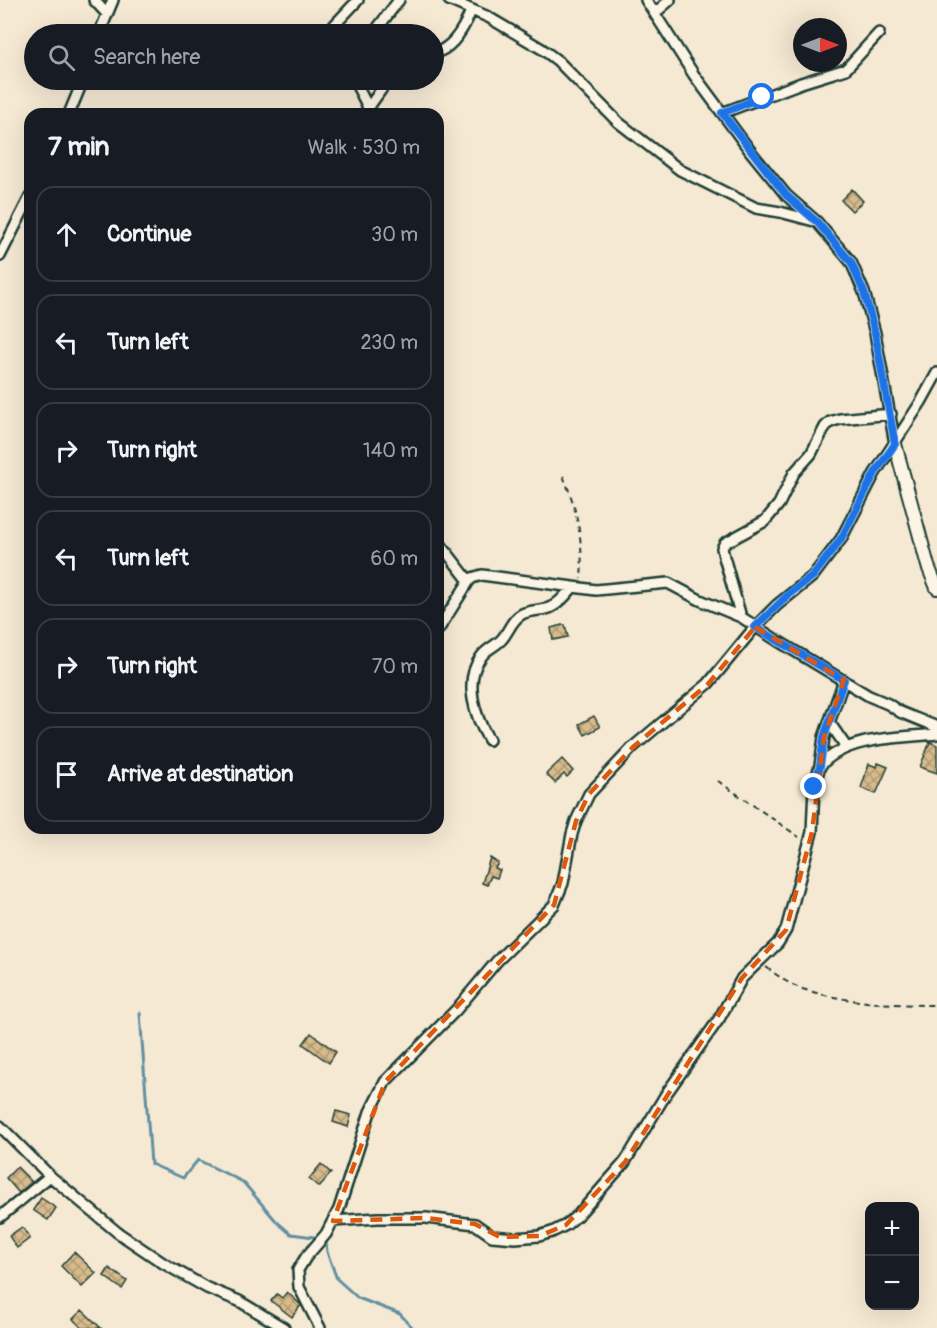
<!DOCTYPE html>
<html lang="en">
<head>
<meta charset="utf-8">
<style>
	body { margin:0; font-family:Pangolin,sans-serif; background:#20242c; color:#f1f3f6 }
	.controls { position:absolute; right:18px; bottom:18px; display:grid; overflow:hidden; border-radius:12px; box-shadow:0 6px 24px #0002 }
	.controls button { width:54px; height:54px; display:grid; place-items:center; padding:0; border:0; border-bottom:2px solid #363941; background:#171b24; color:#f1f3f6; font:30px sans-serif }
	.compass { position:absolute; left:793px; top:18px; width:54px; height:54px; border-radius:50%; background:#171b24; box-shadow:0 6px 24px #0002; rotate:90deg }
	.stop { position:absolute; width:18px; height:18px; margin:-14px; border:4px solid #1a73e8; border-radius:50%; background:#fff }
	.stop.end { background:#1a73e8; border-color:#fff; box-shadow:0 2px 6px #0008 }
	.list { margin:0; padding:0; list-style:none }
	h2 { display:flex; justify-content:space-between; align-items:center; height:78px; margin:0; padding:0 24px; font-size:26px }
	h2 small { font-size:20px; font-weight:400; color:#9ea1a6 }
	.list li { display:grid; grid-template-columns:39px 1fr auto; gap:18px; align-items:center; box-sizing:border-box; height:96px; margin:0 12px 12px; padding:0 12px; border:2px solid #363941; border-radius:18px }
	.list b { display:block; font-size:22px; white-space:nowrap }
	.list em { font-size:20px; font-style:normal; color:#9ea1a6 }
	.icon { flex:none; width:33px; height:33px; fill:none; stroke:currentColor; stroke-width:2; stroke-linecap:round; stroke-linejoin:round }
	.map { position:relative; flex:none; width:937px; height:1328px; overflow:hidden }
	.search { position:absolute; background:#171b24; box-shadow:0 6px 24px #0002; left:24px; top:24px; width:420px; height:66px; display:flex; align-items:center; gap:15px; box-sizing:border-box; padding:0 21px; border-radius:33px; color:#9ea1a6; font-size:22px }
	.panel { position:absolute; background:#171b24; box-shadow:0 6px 24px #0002; left:24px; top:108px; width:420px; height:726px; border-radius:18px }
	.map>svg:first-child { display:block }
</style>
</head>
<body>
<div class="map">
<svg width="937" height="1328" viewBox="0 0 937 1328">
	<defs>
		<pattern id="building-cross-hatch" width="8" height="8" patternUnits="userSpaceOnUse" patternTransform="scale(1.5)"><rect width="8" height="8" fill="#d8bb8c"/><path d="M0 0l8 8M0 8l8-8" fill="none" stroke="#af9973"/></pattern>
	</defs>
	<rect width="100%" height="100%" fill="#f5e9d3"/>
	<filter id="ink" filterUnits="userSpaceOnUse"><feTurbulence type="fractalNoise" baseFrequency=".0167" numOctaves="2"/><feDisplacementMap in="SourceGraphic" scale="12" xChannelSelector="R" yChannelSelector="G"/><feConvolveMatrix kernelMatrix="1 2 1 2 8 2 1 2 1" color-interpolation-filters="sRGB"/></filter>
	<g filter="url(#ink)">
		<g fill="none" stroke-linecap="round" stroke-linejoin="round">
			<path stroke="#608fa1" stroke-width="3" d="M140,1013l11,151 32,14 15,-18 45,22 34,40 14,12 23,3
				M326,1241l1,11 10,27 21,19 42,16 13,14"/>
		</g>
		<path fill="url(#building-cross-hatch)" stroke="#1f3d34" stroke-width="1.5" d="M852,189l11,12 -11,10 -11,-11z
			M562,625h3l3,12 -15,3 -2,-12z
			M594,716l6,11 -15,8 -6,-11z
			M930,742l7,3v28l-17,-6z
			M562,759l11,12 -6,6 -3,-3 -9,9 -9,-9z
			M878,763l10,4 -12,27 -15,-6 8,-24 8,3z
			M490,858l8,5 -3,5 5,2 -3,8 -6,-2 -4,9 -5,-2z
			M311,1033l25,19 -7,11 -26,-19z
			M336,1111l15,4 -3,12 -15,-5z
			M321,1164l10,9 -12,14 -10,-8z
			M17,1167l15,15 -13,11 -13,-15z
			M41,1198l15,10 -8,12 -15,-10z
			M22,1227l8,11 -13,10 -8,-12z
			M74,1252l22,21 -14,14 -21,-21z
			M109,1268l18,13 -5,8 -18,-13z
			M287,1292l14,13 -9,12 -21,-16 6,-7 5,4z
			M82,1310l19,18h-19l-9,-9z"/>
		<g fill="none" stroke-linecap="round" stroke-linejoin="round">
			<defs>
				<path id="minor" d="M94,0l13,14
					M449,0l39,17 54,32 16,12 60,61 62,48 76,38 24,4 34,9
					M646,0l48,75 57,77 35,43 31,27 34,40 13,30 11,41 20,111
					M655,13l15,-13
					M99,34l14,-34
					M326,34l32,-34
					M373,34l26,-34
					M434,53c19,-4 30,-25 37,-42
					M354,80l14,27
					M722,113l79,-30 45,-14 33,-36
					M69,114l14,-34
					M364,114l24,-34
					M0,256l30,-59
					M438,541l31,40
					M741,617l-17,-60 -2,-9 3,-5 40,-22 14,-17 15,-31 17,-19 14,-27 5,-5 10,-3 51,-5
					M438,630l31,-49 3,-3 10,-3 114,15 72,-7 32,17 41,17 37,24 91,55 19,8 12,8 37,15
					M829,722l18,26
					M489,740c-14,-23 -26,-59 -8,-83 5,-8 15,-11 21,-18 7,-8 10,-20 20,-25 8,-4 18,-3 27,-6 9,-3 17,-13 24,-21
					M820,766c26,-30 80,-28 117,-32
					M0,1126l50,50 67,56 46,31 44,25 32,13 45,27
					M0,1217l50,-41
					M333,1221l45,-3h48l49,6 17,12 23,2 24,-2 13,-4 14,-7 13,-11 46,-52 41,-68 53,-75 23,-41 36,-35 8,-13 26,-98 2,-45 6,-21 4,-29 20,-57
					M320,1328l-21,-41 -1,-17 8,-13 20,-23 13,-25 31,-97 15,-30 71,-72 41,-49 57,-56 9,-22 9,-49 4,-13 13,-27 44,-47 75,-63 47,-57 22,-22 36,-29 28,-37 34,-66 46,-71 16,-29"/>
				<path id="tertiary" d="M895,444l33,122 9,22"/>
			</defs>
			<use href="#minor" stroke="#1f3d34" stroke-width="14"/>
			<use href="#tertiary" stroke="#1f3d34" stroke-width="16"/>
			<path stroke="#1f3d34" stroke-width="2" stroke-dasharray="6 4.5" stroke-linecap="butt" d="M563,476c14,31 21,69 18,103
				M718,781l81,56
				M766,967c12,9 25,19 40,23 42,13 88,15 131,15"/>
			<use href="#minor" stroke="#fcf5e5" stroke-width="9"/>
			<use href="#tertiary" stroke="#fcf5e5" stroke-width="12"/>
		</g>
	</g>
	<g fill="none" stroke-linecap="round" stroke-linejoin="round" filter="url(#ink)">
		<path stroke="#1a73e8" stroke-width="8" d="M762,97l-40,16 64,82 31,27 34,40 13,30 11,41 20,111 -20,29 -34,66 -28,37 -24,18 -34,33 89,53 -20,57 -4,29 -6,21"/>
	</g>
	<path fill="none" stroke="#de580e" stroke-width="4.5" stroke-dasharray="12 8" stroke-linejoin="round" d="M755,627l89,53 -20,57 -12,95 -26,98 -44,48 -117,184 -59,63 -27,11 -39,1 -25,-13 -49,-6 -93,3 52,-139 169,-177 22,-84 13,-27 44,-47 75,-63z"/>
</svg>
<div class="controls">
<button>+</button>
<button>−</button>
</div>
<svg class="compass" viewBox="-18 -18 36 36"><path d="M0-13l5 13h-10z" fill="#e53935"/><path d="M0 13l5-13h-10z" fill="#9ea1a6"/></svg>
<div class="stop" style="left:762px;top:97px"></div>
<div class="stop end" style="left:814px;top:787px"></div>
<div class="search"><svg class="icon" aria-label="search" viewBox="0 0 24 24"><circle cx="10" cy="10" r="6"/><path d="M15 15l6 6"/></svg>Search here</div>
<section class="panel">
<h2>7 min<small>Walk · 530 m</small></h2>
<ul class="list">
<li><svg class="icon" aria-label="ahead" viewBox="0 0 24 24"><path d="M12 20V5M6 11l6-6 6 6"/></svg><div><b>Continue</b></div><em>30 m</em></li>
<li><svg class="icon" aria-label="left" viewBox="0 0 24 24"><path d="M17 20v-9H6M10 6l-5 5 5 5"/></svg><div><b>Turn left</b></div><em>230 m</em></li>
<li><svg class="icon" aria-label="right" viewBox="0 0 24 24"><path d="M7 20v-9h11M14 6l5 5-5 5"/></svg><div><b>Turn right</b></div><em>140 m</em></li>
<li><svg class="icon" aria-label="left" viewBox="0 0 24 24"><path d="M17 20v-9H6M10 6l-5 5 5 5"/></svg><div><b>Turn left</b></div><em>60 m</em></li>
<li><svg class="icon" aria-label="right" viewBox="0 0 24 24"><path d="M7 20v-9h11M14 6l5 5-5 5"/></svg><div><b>Turn right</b></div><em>70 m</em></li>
<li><svg class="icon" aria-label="arrive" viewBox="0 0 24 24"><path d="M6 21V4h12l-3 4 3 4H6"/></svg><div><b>Arrive at destination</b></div></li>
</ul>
</section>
</div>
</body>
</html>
